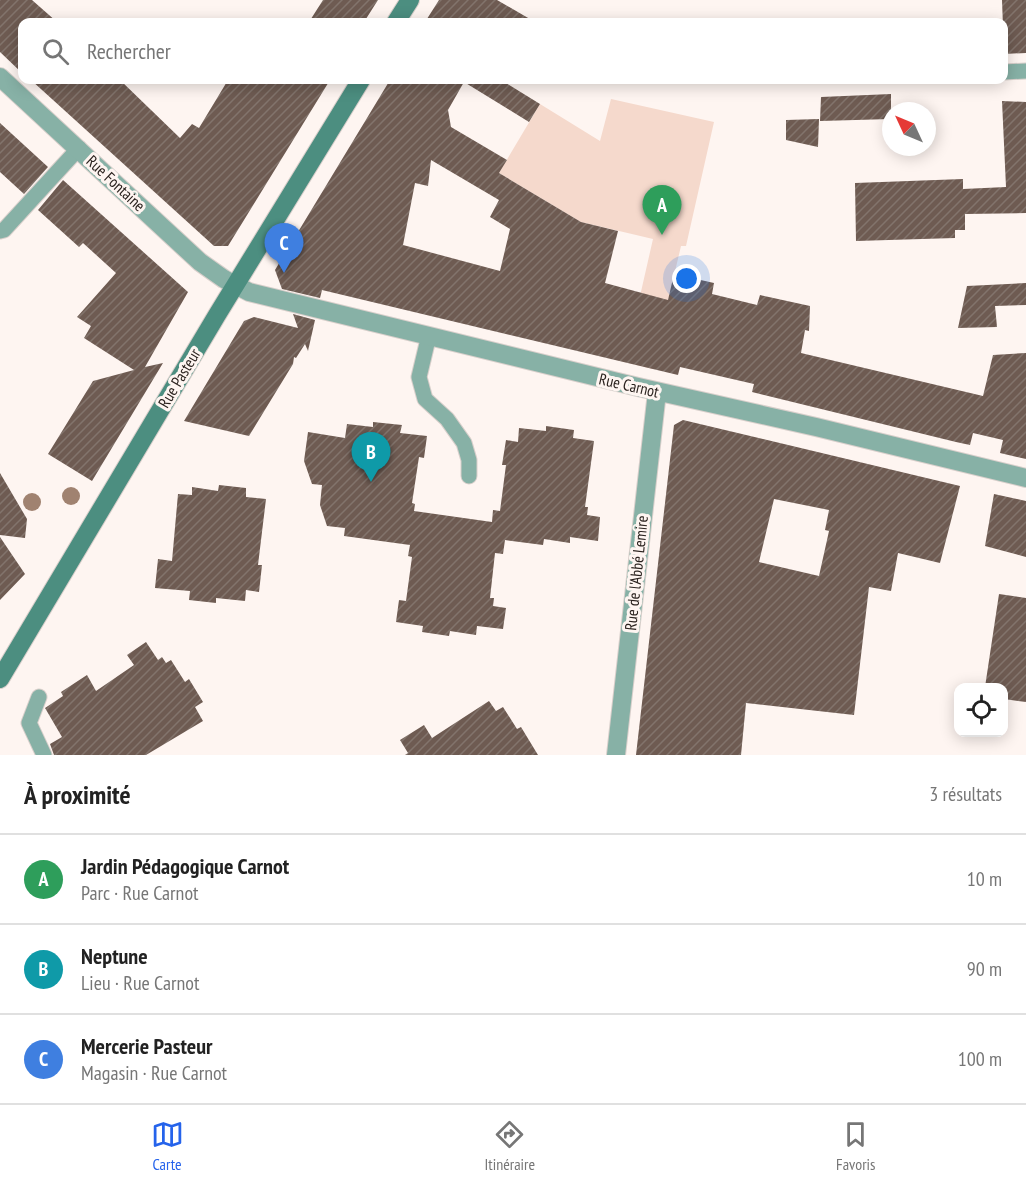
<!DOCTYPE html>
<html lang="fr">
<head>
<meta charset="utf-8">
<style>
	body { margin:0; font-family:"PT Sans Narrow",sans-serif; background:#f2f2f2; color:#222 }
	.controls { position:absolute; right:18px; bottom:18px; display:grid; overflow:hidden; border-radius:12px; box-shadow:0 3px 15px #0003 }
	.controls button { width:54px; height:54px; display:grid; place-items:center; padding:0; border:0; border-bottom:2px solid #e0e0e0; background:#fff; color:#222; font:30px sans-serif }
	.compass { position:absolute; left:882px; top:102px; width:54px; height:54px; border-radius:50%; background:#fff; box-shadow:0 3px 15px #0003; rotate:314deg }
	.you { position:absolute; left:687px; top:279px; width:21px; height:21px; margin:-15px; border:4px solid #fff; border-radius:50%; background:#1a73e8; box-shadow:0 0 0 9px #1a73e833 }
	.badge { display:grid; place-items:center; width:39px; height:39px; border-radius:50%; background:#2563eb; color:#fff; font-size:20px; font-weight:700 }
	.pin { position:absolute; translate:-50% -50px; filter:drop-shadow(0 2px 3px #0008) }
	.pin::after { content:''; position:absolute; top:32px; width:21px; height:18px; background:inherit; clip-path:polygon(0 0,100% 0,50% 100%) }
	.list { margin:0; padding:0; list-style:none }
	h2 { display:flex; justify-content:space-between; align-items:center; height:78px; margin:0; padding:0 24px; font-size:26px }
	h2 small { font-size:20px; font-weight:400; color:#767676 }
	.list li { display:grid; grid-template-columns:39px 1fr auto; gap:18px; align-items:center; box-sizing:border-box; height:90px; padding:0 24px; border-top:2px solid #e0e0e0 }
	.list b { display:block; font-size:22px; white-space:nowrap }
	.list p { margin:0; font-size:20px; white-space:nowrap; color:#767676 }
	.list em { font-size:20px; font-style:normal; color:#767676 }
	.icon { flex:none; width:33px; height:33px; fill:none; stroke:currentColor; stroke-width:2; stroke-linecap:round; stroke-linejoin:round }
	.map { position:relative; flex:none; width:1026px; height:755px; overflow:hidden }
	.search { position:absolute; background:#fff; box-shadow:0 3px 15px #0003; left:18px; right:18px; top:18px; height:66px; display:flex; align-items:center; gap:15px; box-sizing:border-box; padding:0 21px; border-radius:12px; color:#767676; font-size:22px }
	.sheet { height:348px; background:#fff }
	nav { display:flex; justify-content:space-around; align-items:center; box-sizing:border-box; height:84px; border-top:2px solid #e0e0e0; background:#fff; font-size:16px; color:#767676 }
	nav a { display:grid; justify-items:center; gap:3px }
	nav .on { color:#2563eb }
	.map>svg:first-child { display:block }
</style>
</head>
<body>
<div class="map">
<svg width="1026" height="755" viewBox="0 0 1026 755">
	<defs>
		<pattern id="building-hatch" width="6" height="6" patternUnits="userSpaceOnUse" patternTransform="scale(1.5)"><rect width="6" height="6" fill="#6e5b52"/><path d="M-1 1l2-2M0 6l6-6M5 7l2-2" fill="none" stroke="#82746c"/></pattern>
	</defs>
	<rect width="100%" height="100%" fill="#fef5f1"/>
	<path fill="#f5d9cc" d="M611,99l103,23 -28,124h-5l-29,123 -27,-7 28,-123 -72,-17 -82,-49 41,-69 60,37z"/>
	<path fill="url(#building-hatch)" fill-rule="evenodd" d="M0,0h32l25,22h-35v51l-22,-21z
		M323,0h55l-14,22h-55z
		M439,0h58l38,22h-110z
		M1002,0h24v53l-22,1z
		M31,80h89l60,58 12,-14 7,4 29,-48h102l-102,166h-14z
		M390,80h111l39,24 -11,18 -65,-40 -16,28 3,17 56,33 -8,13 82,49 37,9 -13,52 63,17 6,-26 40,9 -2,11 45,11 3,-10 50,11 -1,25 -4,-1 -4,23 182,43 10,-41 33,-2v106l-26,-6 3,-13 -30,-7 -3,12 -14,-3 -204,-50 2,-8 -74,-17 -2,8 -356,-85 -2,8 -38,-9 -7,-19zM431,160l68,40 -9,17 20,12 -10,42 -97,-26 12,-62 13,3z
		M891,94v25l-71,2 1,-24z
		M1002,101l24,1v111l-61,1v16h-10v8l-99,3 -1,-58 108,-4v10l43,-2z
		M819,119l-1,28 -32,-7v-20z
		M0,123l48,44 -24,27 -24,-22z
		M63,180l125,112 -43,75 18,-4 -71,118 -44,-27 45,-73 41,-11 -50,-32 7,-12 -14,-9 39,-44 -33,-30 -4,4 -41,-37z
		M1026,283v22l-31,1 2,21 -39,1 9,-42z
		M293,314l22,6 -7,31 -3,-7 -9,14 -2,-1 -1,7 -44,72 -65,-15 60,-100 10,-4 44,11z
		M683,420l277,66 -20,77 -42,-10 -7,38 -22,-4 -15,128 -108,-12 -5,52h-105l38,-330zM774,499l55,11 -4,20 4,1 -10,45 -60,-14z
		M373,422l29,3 -2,8 27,3 -3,22 -5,-1 -7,46 3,1 -1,7 78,11 1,-12 7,1 6,-46h-4l4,-25 12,2 1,-14 27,3v-5l28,4 -1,8 21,3 -9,66h3l-1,8 13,2 -2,24 -28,-4v6l-26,-4 -1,6 -38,-5 -2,14 -8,-1 -5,45h4l-1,8 13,2 -3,21 -26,-3 -1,9 -26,-4 -1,5 -27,-4 1,-6 -27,-4 3,-22 7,1 6,-44 -4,-1 2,-11 -66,-9 1,-8 -18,-2 -7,-21 2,-20 -10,-1 -8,-23 4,-29 37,6 2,-14 26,3z
		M0,473l27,46 -2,19 -25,-3z
		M219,485l27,3v9l20,2 -8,66h4l-3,27 -13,-2 -1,11 -29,-3v5l-27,-3 1,-9 -35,-3 3,-29 14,2 6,-67 14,1v-8l26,4z
		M994,494l32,7v56l-41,-11z
		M0,537l25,37 -25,26z
		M999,594l27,4v104l-22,-3v-12h-19z
		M146,642l12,18 4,-3 4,6 5,-3 14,22 4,-3 14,23 -8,5 8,14 -57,34h-92l-4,-11 12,-7 -17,-29 18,-12 -2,-4 26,-17 9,16 38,-26 -7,-10z
		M489,701l7,10 7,-4 14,22 4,-2 17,28h-133l3,-2 -8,-13 24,-15 8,13z"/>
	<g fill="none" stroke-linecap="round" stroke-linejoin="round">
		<defs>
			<path id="lane" d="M1004,72l22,-1
				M0,231l4,-1 75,-82
				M429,335l-10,42 6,22 22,20 17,24 5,17v16
				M39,697l-10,26 15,32"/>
			<path id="street" d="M0,77l200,185 24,17 25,13 389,95 178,40 210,51
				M616,755l41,-363"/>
			<path id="secondary" d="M396,22l14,-22
				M0,679l217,-364 144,-235"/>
		</defs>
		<use href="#lane" stroke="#d8cfcb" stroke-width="17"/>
		<use href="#street" stroke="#d8cfcb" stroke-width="20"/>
		<use href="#secondary" stroke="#d8cfcb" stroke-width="20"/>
		<use href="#lane" stroke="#87b1a6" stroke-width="15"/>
		<use href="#street" stroke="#87b1a6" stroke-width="18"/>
		<use href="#secondary" stroke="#4c8e80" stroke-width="18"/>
	</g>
	<g fill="#a08270">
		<circle cx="71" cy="496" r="9"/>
		<circle cx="32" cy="502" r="9"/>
	</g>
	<g text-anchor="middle" stroke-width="6" stroke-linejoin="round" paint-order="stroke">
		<g font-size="16" fill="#2a221e" stroke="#fef5f1">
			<text transform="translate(116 183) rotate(43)" y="6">Rue Fontaine</text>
			<text transform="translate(179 378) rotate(-59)" y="6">Rue Pasteur</text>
			<text transform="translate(629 385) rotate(13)" y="6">Rue Carnot</text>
			<text transform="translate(636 573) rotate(-84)" y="6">Rue de l'Abbé Lemire</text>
		</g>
	</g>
</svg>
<div class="controls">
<button><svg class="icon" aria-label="locate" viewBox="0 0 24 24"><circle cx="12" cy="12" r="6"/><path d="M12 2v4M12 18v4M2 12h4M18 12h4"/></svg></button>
</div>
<svg class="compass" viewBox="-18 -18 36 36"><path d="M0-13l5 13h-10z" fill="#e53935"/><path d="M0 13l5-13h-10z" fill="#767676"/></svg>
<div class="you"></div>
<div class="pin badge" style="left:662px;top:235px;background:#2e9e5b">A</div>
<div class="pin badge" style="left:371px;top:482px;background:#0f9aa8">B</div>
<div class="pin badge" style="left:284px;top:273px;background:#3f7fe0">C</div>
<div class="search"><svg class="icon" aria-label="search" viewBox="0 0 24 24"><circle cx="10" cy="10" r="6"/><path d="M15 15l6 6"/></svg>Rechercher</div>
</div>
<section class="sheet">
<h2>À proximité<small>3 résultats</small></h2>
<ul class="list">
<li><span class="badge" style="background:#2e9e5b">A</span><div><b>Jardin Pédagogique Carnot</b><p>Parc · Rue Carnot</p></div><em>10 m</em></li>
<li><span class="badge" style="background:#0f9aa8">B</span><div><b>Neptune</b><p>Lieu · Rue Carnot</p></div><em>90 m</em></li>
<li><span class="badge" style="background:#3f7fe0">C</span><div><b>Mercerie Pasteur</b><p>Magasin · Rue Carnot</p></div><em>100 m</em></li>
</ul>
</section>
<nav>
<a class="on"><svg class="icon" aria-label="map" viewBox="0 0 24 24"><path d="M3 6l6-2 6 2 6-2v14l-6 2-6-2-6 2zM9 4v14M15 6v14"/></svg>Carte</a>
<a><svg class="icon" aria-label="directions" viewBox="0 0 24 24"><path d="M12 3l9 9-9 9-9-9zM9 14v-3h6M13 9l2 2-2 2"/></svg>Itinéraire</a>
<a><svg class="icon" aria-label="saved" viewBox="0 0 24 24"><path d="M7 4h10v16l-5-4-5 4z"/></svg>Favoris</a>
</nav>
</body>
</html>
